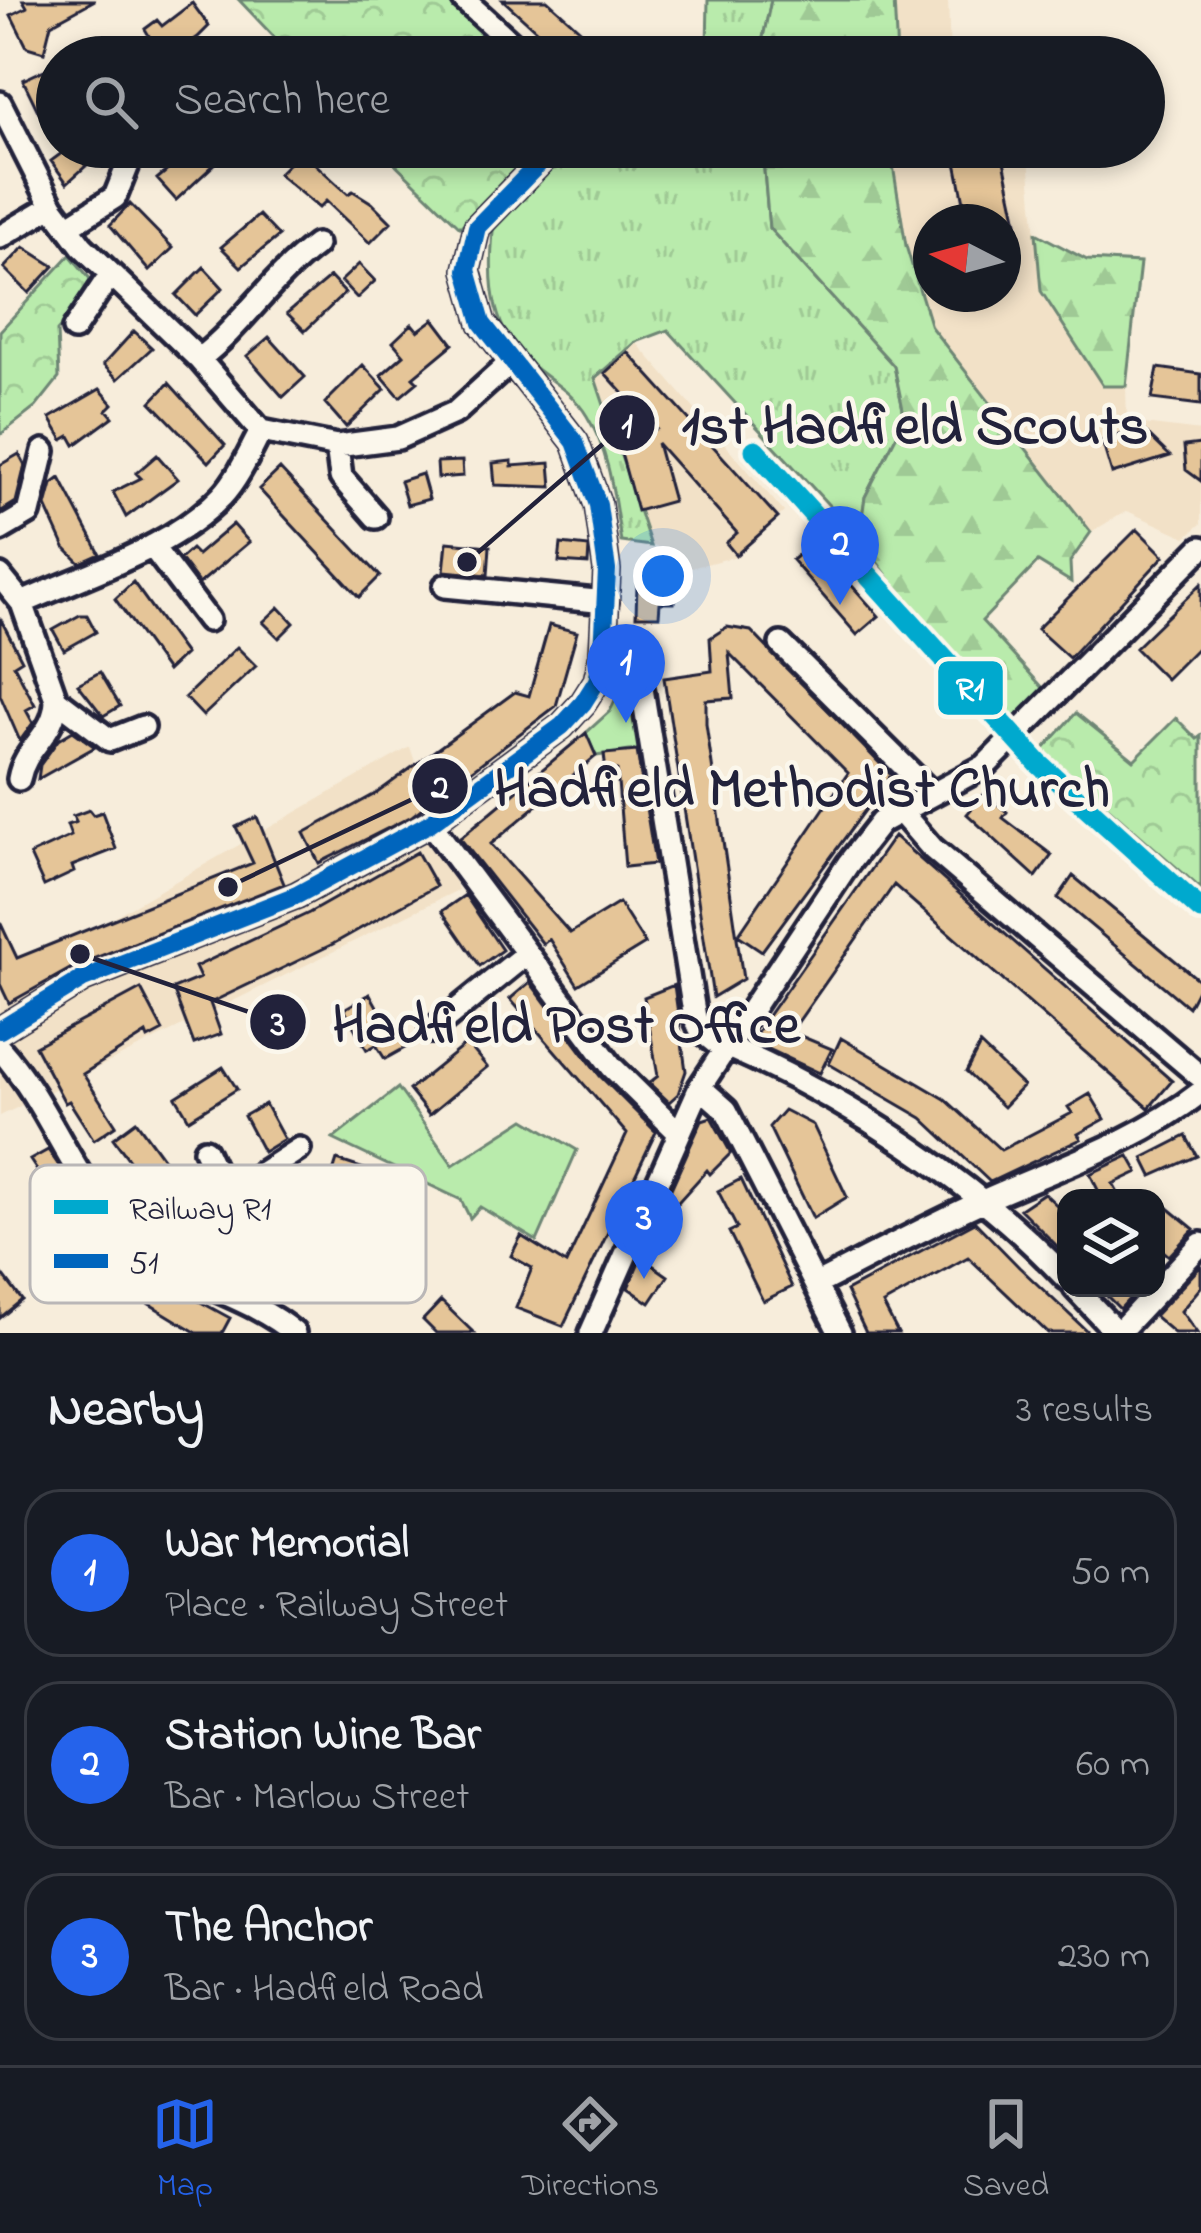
<!DOCTYPE html>
<html lang="en">
<head>
<meta charset="utf-8">
<style>
	body { margin:0; font-family:"Indie Flower",sans-serif; background:#242831; color:#f1f3f6 }
	.controls { position:absolute; right:36px; bottom:36px; display:grid; overflow:hidden; border-radius:24px; box-shadow:0 6px 18px #0003 }
	.controls button { width:108px; height:108px; display:grid; place-items:center; padding:0; border:0; border-bottom:3px solid #363941; background:#171b24; color:#f1f3f6; font:60px sans-serif }
	.compass { position:absolute; left:913px; top:204px; width:108px; height:108px; border-radius:50%; background:#171b24; box-shadow:0 6px 18px #0003; rotate:276deg }
	.you { position:absolute; left:663px; top:576px; width:42px; height:42px; margin:-30px; border:9px solid #fff; border-radius:50%; background:#1a73e8; box-shadow:0 0 0 18px #1a73e833 }
	.badge { display:grid; place-items:center; width:78px; height:78px; border-radius:50%; background:#2563eb; color:#fff; font-size:39px; font-weight:700 }
	.pin { position:absolute; translate:-50% -99px; filter:drop-shadow(0 3px 6px #0008) }
	.pin::after { content:''; position:absolute; top:63px; width:42px; height:36px; background:inherit; clip-path:polygon(0 0,100% 0,50% 100%) }
	.list { margin:0; padding:0; list-style:none }
	h2 { display:flex; justify-content:space-between; align-items:center; height:156px; margin:0; padding:0 48px; font-size:51px }
	h2 small { font-size:39px; font-weight:400; color:#9ea1a6 }
	.list li { display:grid; grid-template-columns:78px 1fr auto; gap:36px; align-items:center; box-sizing:border-box; height:168px; margin:0 24px 24px; padding:0 24px; border:3px solid #363941; border-radius:36px }
	.list b { display:block; font-size:45px; white-space:nowrap }
	.list p { margin:0; font-size:39px; white-space:nowrap; color:#9ea1a6 }
	.list em { font-size:39px; font-style:normal; color:#9ea1a6 }
	.icon { flex:none; width:66px; height:66px; fill:none; stroke:currentColor; stroke-width:2; stroke-linecap:round; stroke-linejoin:round }
	.map { position:relative; flex:none; width:1201px; height:1333px; overflow:hidden }
	.search { position:absolute; background:#171b24; box-shadow:0 6px 18px #0003; left:36px; right:36px; top:36px; height:132px; display:flex; align-items:center; gap:30px; box-sizing:border-box; padding:0 42px; border-radius:66px; color:#9ea1a6; font-size:45px }
	.sheet { height:732px; background:#171b24 }
	nav { display:flex; justify-content:space-around; align-items:center; box-sizing:border-box; height:168px; border-top:3px solid #363941; background:#171b24; font-size:33px; color:#9ea1a6 }
	nav a { display:grid; justify-items:center; gap:6px }
	nav .on { color:#2563eb }
	.map>svg:first-child { display:block }
</style>
</head>
<body>
<div class="map">
<svg width="1201" height="1333" viewBox="0 0 1201 1333">
	<defs>
		<pattern id="grass-tufts" width="24" height="20" patternUnits="userSpaceOnUse" patternTransform="scale(3)"><rect width="24" height="20" fill="#b9ebac"/><path d="M3 7l-1-3M5 7V3M7 7l1-3M15 17l-1-3M17 17v-4M19 17l1-3" fill="none" stroke="#9fc995"/></pattern>
		<pattern id="forest-firs" width="22" height="20" patternUnits="userSpaceOnUse" patternTransform="scale(3)"><rect width="22" height="20" fill="#b9ebac"/><path d="M5 1l3.5 6h-7zM16 11l3.5 6h-7z" fill="#9fc995"/></pattern>
		<pattern id="park-crowns" width="20" height="18" patternUnits="userSpaceOnUse" patternTransform="scale(3)"><rect width="20" height="18" fill="#b9ebac"/><path d="M2 6a3 3 0 1 1 6 0M12 15a3 3 0 1 1 6 0" fill="none" stroke="#9fc995"/></pattern>
	</defs>
	<rect width="100%" height="100%" fill="#f7eddb"/>
	<filter id="ink" filterUnits="userSpaceOnUse"><feTurbulence type="fractalNoise" baseFrequency=".00833" numOctaves="2"/><feDisplacementMap in="SourceGraphic" scale="24" xChannelSelector="R" yChannelSelector="G"/><feConvolveMatrix kernelMatrix="1 2 1 2 8 2 1 2 1" color-interpolation-filters="sRGB"/></filter>
	<g filter="url(#ink)">
		<path fill="#f2e1c7" fill-rule="evenodd" d="M894,0h54l2,57h-53z
			M890,147h138l13,147 61,91 24,1 1,36 74,9v93l-15,13 -59,-26 -36,21 -83,-100 -77,-105 -25,-81zM931,222h72v72h-72z
			M636,342l148,170 -47,44 -62,16 -1,-23 -23,-3 -56,-168z
			M410,747l48,143 -458,226v-134z"/>
		<path fill="url(#grass-tufts)" stroke="#6e8674" stroke-width="3" d="M708,0h63l-12,57h-61l9,-9z
			M572,147h190l7,81 125,138 11,53 -40,78 -6,41 -191,-208 -32,12 -41,36 56,168 -30,-4c-7,-43 -10,-87 -34,-126 -17,-29 -47,-39 -68,-63 -33,-39 -29,-87 -25,-134z"/>
		<path fill="url(#forest-firs)" stroke="#6e8674" stroke-width="3" d="M771,0h123l3,57h-138z
			M762,147h128l16,99 25,81 160,205 -21,30 1,20 -33,-20 -56,59 63,69 -30,30 -87,-90 -69,-92 6,-41 40,-78 -11,-53 -125,-138z
			M1036,233l51,27 53,3 -14,123h-23l-62,-95z"/>
		<path fill="url(#park-crowns)" stroke="#6e8674" stroke-width="3" d="M239,0h207l63,57h-216z
			M378,147h164l-82,80z
			M70,255l27,32 -40,44 2,47 -23,29 -36,28v-104z
			M1076,713l58,47 42,-42 21,21 4,-3v153l-158,-139z"/>
		<path fill="#b9ebac" stroke="#6e8674" stroke-width="3" d="M632,687l11,62 -47,7 -10,-23 24,-22 8,-17z
			M398,1088l55,77 72,-46 52,31 -40,91 -57,-34 -10,11 -9,-18 -128,-61z"/>
		<path fill="#e5c598" stroke="#22223b" stroke-width="3" d="M23,0h72l-44,24 -7,28 -17,-5 -16,-32 16,-8z
			M503,0h44l50,45 -11,12h-20z
			M192,3l17,23 -11,11 -28,20h-34l18,-13 -9,-15 12,-9 5,6z
			M57,64v40l-18,9 -16,-33z
			M70,147h37l-40,36 -16,-22z
			M195,147h38l-57,53 -19,-21z
			M953,147h48l16,75h-49z
			M301,151l47,43 5,-3 19,12 19,19 -21,21 -44,-42 -7,7 -41,-34z
			M130,204l43,44 -24,23 -39,-46z
			M259,215l20,21 -38,31 -20,-20z
			M24,247l30,19 -25,27 -25,-25z
			M359,264l16,17 -18,17 -16,-17z
			M204,267l19,21 -28,27 -19,-20z
			M330,277l15,16 -40,38 -18,-18z
			M434,319l19,25 -40,33 5,5 -18,15 -19,-22 23,-20 -11,-13 19,-18 6,7z
			M134,331l18,17 -34,31 -15,-14z
			M269,337l36,40 -22,20 -36,-41z
			M628,352l150,166 -42,37 -10,-12 11,-10 -80,-90 16,58 -36,10 -20,-72 39,-10 -51,-56z
			M363,365l22,24 -39,38 -21,-24z
			M1158,368l43,6v31l-49,-6z
			M169,383l56,62 -16,17 -58,-60z
			M100,389l13,15 -6,6 6,7 -38,28 -5,-9 -7,4 -13,-22z
			M1141,428l29,28 -58,18 -10,-33z
			M1201,444v37l-15,-11 -2,-24z
			M19,454l6,11 -9,37 -16,10v-47z
			M157,455l21,24 -52,38 -13,-25 28,-14 -5,-5z
			M462,461l1,15 -25,2 -1,-16z
			M512,461v5l38,-3 2,24 -57,-2 -2,-22z
			M280,469l100,107 -21,21 -100,-108z
			M422,474l7,25 -22,6 -7,-24z
			M60,478l40,76 -20,9 -15,-15 -19,-42 6,-22z
			M233,524l16,18 -50,42 -19,-25 11,-10 6,6z
			M1137,529l27,27 -95,102 -32,-29z
			M447,542l43,4 -2,29 -44,-4z
			M813,542l66,74 -22,19 -65,-75z
			M561,544l28,3 -1,17 -29,-2z
			M659,575h16l-1,28h-14l-1,13h-23l1,-32h22z
			M133,582l52,72 -18,17 -52,-72z
			M1201,584v60l-35,35 -31,-31z
			M279,607l15,16 -15,15 -16,-16z
			M80,615h7l9,17 -32,18 -11,-20z
			M0,618l22,42 -8,5 21,40 -9,5 7,13 -13,18 -20,-46z
			M549,625l28,7 -21,74 -144,110 -93,47 -15,-30 73,-40 138,-101 14,4z
			M727,627l24,4 140,144 -129,176 -24,-16 110,-162 -119,-120 4,45 -27,2v24l37,255 -30,18 -49,-319 48,-7 -2,-33z
			M237,647l19,19 -53,50 -18,-19z
			M100,672l20,34 -17,10 -25,-32z
			M73,731l22,16 -57,32 2,-14 18,-25z
			M586,733l10,23 -105,88 79,89 49,-30 26,41 -67,41 -29,-46 -6,5 -83,-106z
			M637,751l18,113 -30,3 -8,-97 -11,2 -2,-18z
			M985,793l22,19 -4,6 49,37 -16,22 -69,-63z
			M89,810l4,5 9,-3 14,37 -44,17 2,6 -30,14 -14,-31 41,-19 -4,-11 9,-3 -3,-6z
			M257,817l27,67 -207,81 -68,38 -9,-19v-62l17,36 236,-95 -17,-36z
			M894,836l278,245 -23,27 -255,-223 -103,147 41,17 -12,24 -60,-28 -3,-12 6,-10z
			M417,852l19,34 -103,58 -123,59 11,31 -27,10 -21,-55 27,-11 -5,-11 114,-54z
			M1073,876l128,106 -13,25 -130,-109z
			M465,895l37,55 -22,16 -38,-55z
			M530,982l70,94 56,56 -93,194 -47,-18 16,-40 -21,-12 10,-20 45,28 61,-130 -117,-135z
			M674,985l12,86 -8,23 -9,8 -20,-19 9,-7 -14,-79z
			M141,989l22,42 -15,8 -2,-5 -63,40 33,51 -22,15 -25,-39 -4,2 -30,-57z
			M370,994l23,41 10,-6 9,15 -27,15 -9,-14 -9,5 -23,-41z
			M841,1038l104,61 56,51 71,-37 -4,-6 22,-13 15,25 -27,15 3,5 -91,43 -68,-64 -93,-54z
			M467,1043l20,24 -58,48 -20,-25z
			M980,1045l43,41 -20,21 -37,-35z
			M223,1067l14,22 -48,30 -13,-22z
			M265,1104l19,35 -21,13 -19,-36z
			M784,1110l29,15 34,72 -34,21 -44,-91z
			M711,1117l20,36 -21,21 -3,-4 -55,61 50,-111z
			M136,1121l37,51 11,-6 22,42 -13,24 -44,-68 -11,8 -25,-34z
			M1186,1136l11,20 -45,20 -9,-18z
			M48,1150l66,95 41,32 75,41 -8,15h-25l-64,-39 -42,-42 -61,-92z
			M1129,1156l9,16 -25,12 5,9 -16,5 -12,-24z
			M337,1160l36,12 -8,26 12,4 -13,39 16,12 -23,30 -44,-33 -21,48 -28,-12 6,-13 -40,-16 9,-21 38,12 16,-37 36,16 12,-38 -12,-4z
			M741,1179l51,108 -29,14 -34,-69 8,-4 -19,-37z
			M1044,1193l22,21v41l-46,-46z
			M1166,1206l28,23 -25,27 -13,-11v-28z
			M975,1222l44,45 70,66h-41l-80,-76 -85,47 15,29h-32l-20,-42z
			M641,1257l27,19 -18,27 -22,-15z
			M1201,1266v21l-20,24 16,22h-23l-20,-17z
			M0,1271l22,29 -22,18z
			M1099,1288h40l-19,21z
			M441,1301l33,32h-38l-13,-13z"/>
		<g fill="none" stroke-linecap="round" stroke-linejoin="round">
			<defs>
				<path id="minor" d="M464,0l63,57
					M0,103l52,103 30,40 117,113 62,72 76,15 61,-8 58,-26 53,-48
					M69,226l46,-29 20,-50
					M0,237l52,-31
					M74,329l36,-54
					M199,359c44,-34 71,-80 117,-114
					M337,446l4,31 35,40
					M0,530l29,-17 15,-62
					M152,546l56,74
					M0,576l22,27 34,96 54,41 33,-13
					M445,586l161,16
					M22,603c66,-30 148,-53 200,-107 16,-17 28,-44 39,-65
					M781,644l150,149
					M603,654l36,16 56,348 6,13 21,17
					M19,779c6,-34 37,-44 37,-80
					M899,810l33,38 269,229
					M430,823l182,244 65,64
					M0,1030l83,-51 214,-84 133,-72 132,-97 21,-23 14,-22 6,-27 4,-84 -9,-65 -23,-63 -93,-119 -15,-53 10,-43 78,-80
					M431,1031l95,-77
					M724,1045c124,54 248,134 342,233
					M0,1049c50,56 73,133 125,186 45,47 120,56 169,98
					M700,1087l26,23 114,223
					M205,1150l11,24 20,16
					M186,1273l50,-83 63,-41
					M819,1283c55,-28 110,-58 166,-83 74,-33 152,-58 216,-108
					M1075,1288l42,45
					M591,1333l109,-246 148,-223 33,-42 104,-56 216,-218
					M1118,1333l83,-89"/>
			</defs>
			<use href="#minor" stroke="#22223b" stroke-width="30"/>
			<use href="#minor" stroke="#fbf7ec" stroke-width="21"/>
			<defs>
				<path id="bus-1" d="M0,1030l83,-51 214,-84 133,-72 132,-97 21,-23 14,-22 6,-27 4,-84 -9,-65 -23,-63 -93,-119 -15,-53 10,-43 78,-80"/>
			</defs>
			<use href="#bus-1" stroke="#fbf7ec" stroke-width="27"/>
			<use href="#bus-1" stroke="#0065bd" stroke-width="18"/>
			<defs>
				<path id="rail-1" d="M755,450l283,313 163,147"/>
			</defs>
			<use href="#rail-1" stroke="#fbf7ec" stroke-width="30"/>
			<use href="#rail-1" stroke="#00a9ce" stroke-width="21"/>
		</g>
	</g>
	<rect x="30" y="1165" width="396" height="138" rx="18" fill="#fbf7ec" stroke="#bab7b7" stroke-width="3"/>
	<rect x="54" y="1200" width="54" height="14" fill="#00a9ce"/>
	<rect x="54" y="1254" width="54" height="14" fill="#0065bd"/>
	<g font-size="33" fill="#22223b">
		<text x="129" y="1219">Railway R1</text>
		<text x="129" y="1273">51</text>
	</g>
	<path fill="none" stroke="#22223b" stroke-width="4.5" d="M467 562L627 423M228 887L440 786M80 954L278 1022"/>
	<g fill="#22223b" stroke="#fbf7ec" stroke-width="4.5">
		<circle cx="467" cy="562" r="12"/>
		<circle cx="228" cy="887" r="12"/>
		<circle cx="80" cy="954" r="12"/>
		<circle cx="627" cy="423" r="30"/>
		<circle cx="440" cy="786" r="30"/>
		<circle cx="278" cy="1022" r="30"/>
	</g>
	<g font-size="36" text-anchor="middle" font-weight="bold" fill="#fff">
		<text x="627" y="436">1</text>
		<text x="440" y="798">2</text>
		<text x="278" y="1035">3</text>
	</g>
	<g font-size="57" text-anchor="middle" font-weight="bold" fill="#22223b" stroke="#fbf7ec" stroke-width="9" stroke-linejoin="round" paint-order="stroke">
		<text x="915" y="443">1st Hadfield Scouts</text>
		<text x="802" y="806">Hadfield Methodist Church</text>
		<text x="566" y="1042">Hadfield Post Office</text>
	</g>
	<rect stroke="#fbf7ec" stroke-width="4.5" x="936" y="659" width="69" height="58" rx="12" fill="#00a9ce"/>
	<g font-size="33" text-anchor="middle" font-weight="bold" fill="#fff">
		<text x="970" y="699">R1</text>
	</g>
</svg>
<div class="controls">
<button><svg class="icon" aria-label="layers" viewBox="0 0 24 24"><path d="M12 4l9 5-9 5-9-5zM3 14l9 5 9-5"/></svg></button>
</div>
<svg class="compass" viewBox="-18 -18 36 36"><path d="M0-13l5 13h-10z" fill="#e53935"/><path d="M0 13l5-13h-10z" fill="#9ea1a6"/></svg>
<div class="you"></div>
<div class="pin badge" style="left:626px;top:723px">1</div>
<div class="pin badge" style="left:840px;top:605px">2</div>
<div class="pin badge" style="left:644px;top:1279px">3</div>
<div class="search"><svg class="icon" aria-label="search" viewBox="0 0 24 24"><circle cx="10" cy="10" r="6"/><path d="M15 15l6 6"/></svg>Search here</div>
</div>
<section class="sheet">
<h2>Nearby<small>3 results</small></h2>
<ul class="list">
<li><span class="badge">1</span><div><b>War Memorial</b><p>Place · Railway Street</p></div><em>50 m</em></li>
<li><span class="badge">2</span><div><b>Station Wine Bar</b><p>Bar · Marlow Street</p></div><em>60 m</em></li>
<li><span class="badge">3</span><div><b>The Anchor</b><p>Bar · Hadfield Road</p></div><em>230 m</em></li>
</ul>
</section>
<nav>
<a class="on"><svg class="icon" aria-label="map" viewBox="0 0 24 24"><path d="M3 6l6-2 6 2 6-2v14l-6 2-6-2-6 2zM9 4v14M15 6v14"/></svg>Map</a>
<a><svg class="icon" aria-label="directions" viewBox="0 0 24 24"><path d="M12 3l9 9-9 9-9-9zM9 14v-3h6M13 9l2 2-2 2"/></svg>Directions</a>
<a><svg class="icon" aria-label="saved" viewBox="0 0 24 24"><path d="M7 4h10v16l-5-4-5 4z"/></svg>Saved</a>
</nav>
</body>
</html>
